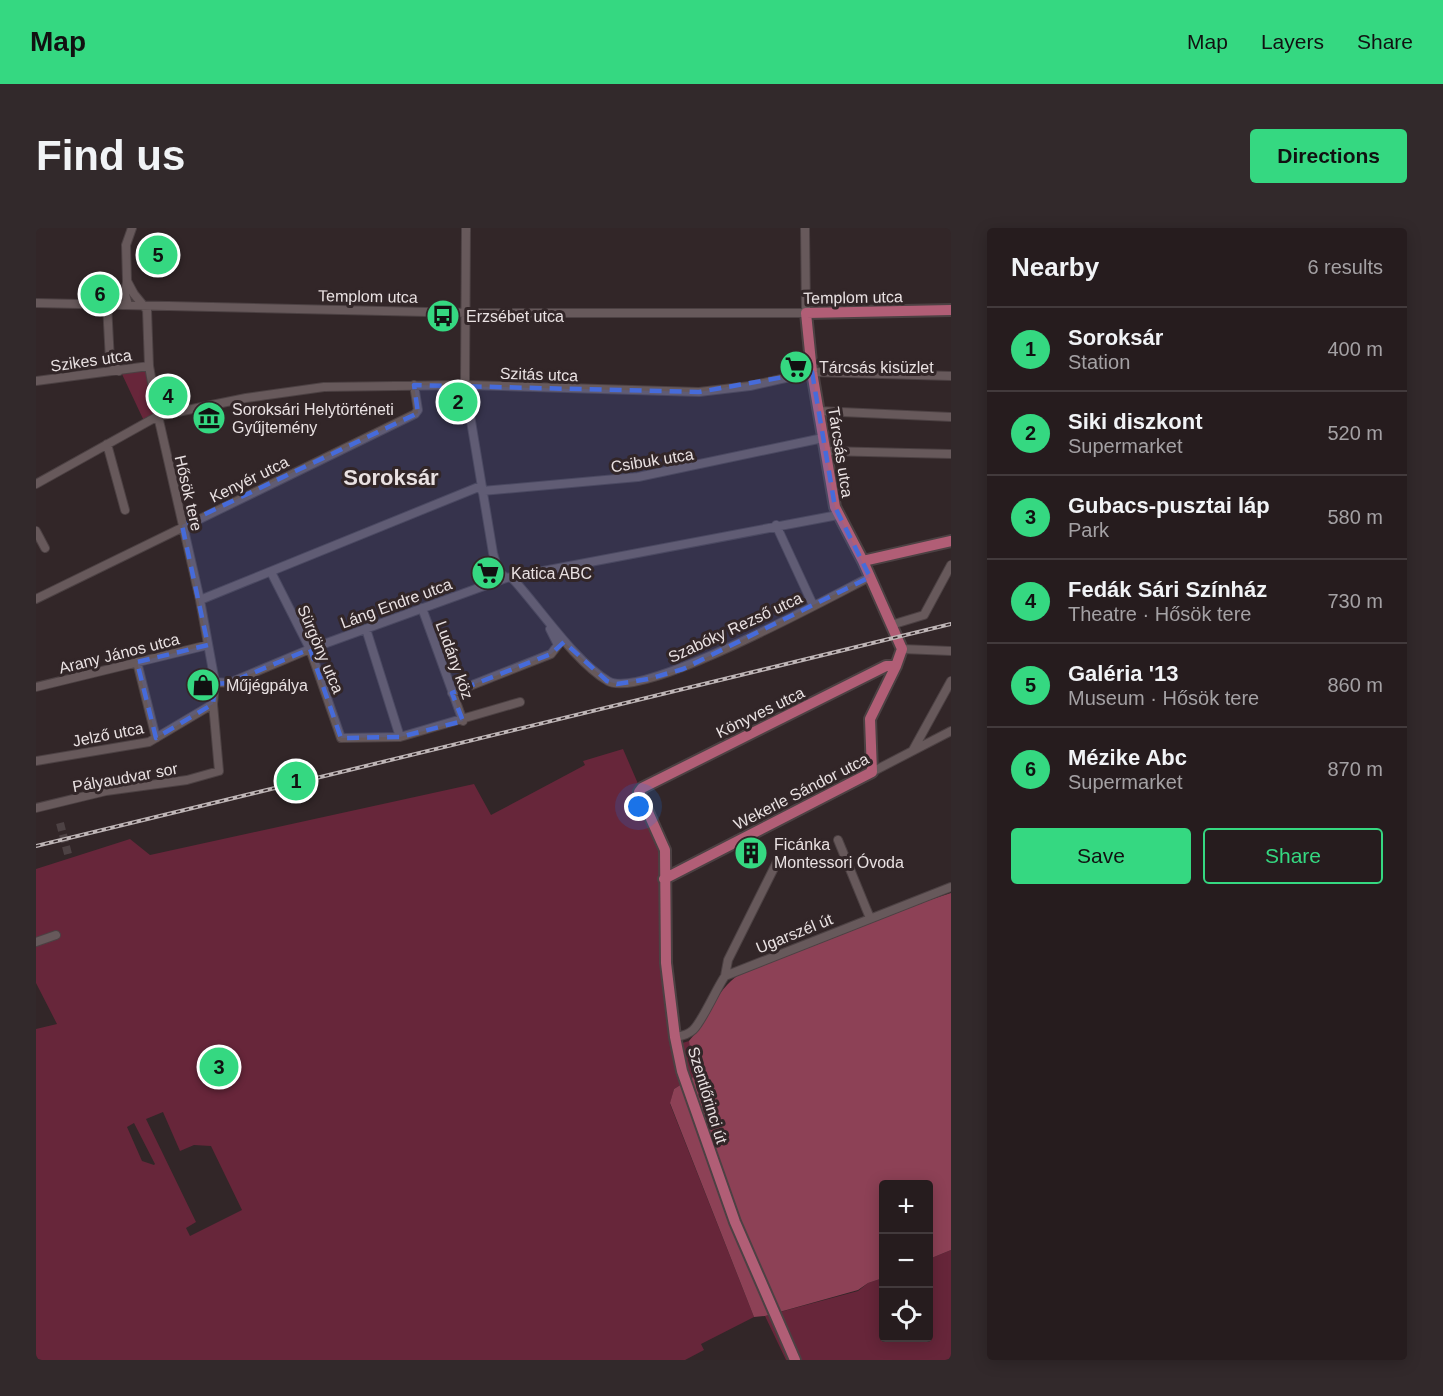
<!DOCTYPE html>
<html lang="en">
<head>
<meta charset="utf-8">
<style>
	body { margin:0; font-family:Arial,sans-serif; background:#32292b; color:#f1f3f6 }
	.controls { position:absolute; right:18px; bottom:18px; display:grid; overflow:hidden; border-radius:6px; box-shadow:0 3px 15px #0003 }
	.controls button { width:54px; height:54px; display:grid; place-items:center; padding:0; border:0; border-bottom:2px solid #423a3c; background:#261c1e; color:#f1f3f6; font:30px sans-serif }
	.you { position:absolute; left:603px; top:579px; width:21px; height:21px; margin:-15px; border:4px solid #fff; border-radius:50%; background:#1a73e8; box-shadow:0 0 0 9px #1a73e833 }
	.badge { display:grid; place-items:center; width:39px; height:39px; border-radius:50%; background:#35d881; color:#111; font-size:20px; font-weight:700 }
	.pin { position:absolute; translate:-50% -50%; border:3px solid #fff; box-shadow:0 2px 6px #0006 }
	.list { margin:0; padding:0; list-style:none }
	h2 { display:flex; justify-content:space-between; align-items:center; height:78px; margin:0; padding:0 24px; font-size:26px }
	h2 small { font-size:20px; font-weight:400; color:#a4a1a4 }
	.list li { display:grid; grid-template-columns:39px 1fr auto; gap:18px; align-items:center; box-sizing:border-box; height:84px; padding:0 24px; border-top:2px solid #423a3c }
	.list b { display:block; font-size:22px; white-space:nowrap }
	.list p { margin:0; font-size:20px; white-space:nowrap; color:#a4a1a4 }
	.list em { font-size:20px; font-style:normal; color:#a4a1a4 }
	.actions { display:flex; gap:12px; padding:18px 24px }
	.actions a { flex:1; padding:14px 0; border:2px solid #35d881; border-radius:6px; text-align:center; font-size:21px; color:#35d881 }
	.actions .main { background:#35d881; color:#111 }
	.icon { flex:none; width:33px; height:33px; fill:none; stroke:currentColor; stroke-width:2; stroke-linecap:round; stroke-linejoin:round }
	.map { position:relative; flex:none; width:915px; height:1132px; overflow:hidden; border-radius:6px }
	header { display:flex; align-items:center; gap:36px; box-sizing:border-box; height:84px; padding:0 30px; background:#35d881; color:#111 }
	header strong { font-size:28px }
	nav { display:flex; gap:33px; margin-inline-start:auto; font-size:21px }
	.intro { display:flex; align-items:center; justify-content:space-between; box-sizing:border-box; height:144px; padding:0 36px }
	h1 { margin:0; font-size:42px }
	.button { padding:15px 27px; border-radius:6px; background:#35d881; color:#111; font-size:21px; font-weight:700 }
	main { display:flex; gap:36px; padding:0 36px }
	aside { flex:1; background:#261c1e; border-radius:6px; box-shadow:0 3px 15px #0003 }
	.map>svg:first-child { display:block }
</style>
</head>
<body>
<header>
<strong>Map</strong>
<nav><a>Map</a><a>Layers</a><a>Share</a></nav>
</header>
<div class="intro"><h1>Find us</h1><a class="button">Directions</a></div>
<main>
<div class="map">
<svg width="915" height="1132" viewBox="0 0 915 1132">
	<rect width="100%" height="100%" fill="#322628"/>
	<path fill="#67263a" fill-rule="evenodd" d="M112,140l6,49 -10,4 -23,-49z
		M587,521l16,37 -7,10 21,36 8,19 12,195 16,-5 4,36 -19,12 -4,15 84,213 -53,27 3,6 -19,10h-649v-331l21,-5 -21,-41v-114l94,-30 20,16 324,-71 17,31 94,-50 -2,-4zM127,884l17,39 14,-6 17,1 31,64 -52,26 -4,-8 10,-6 -50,-103zM98,895l21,41 -1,1 -12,-4 -15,-34z
		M915,1022v110h-165l-21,-44 93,-25 10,-8 15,-5 1,60h44l1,-79z"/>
	<path fill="#8d4156" d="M915,665v357l-22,9 -1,-75h-44l-1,94 -15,5 -10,7 -93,26 -11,1 -84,-214 4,-14 19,-12 -4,-36c16,-18 24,-43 42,-60 26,-24 75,-37 108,-49 37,-13 74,-27 112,-39z"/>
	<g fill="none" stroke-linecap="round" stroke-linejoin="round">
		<path stroke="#4d4244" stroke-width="8" stroke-dasharray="8 4" stroke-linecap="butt" d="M24,595l8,31"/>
		<defs>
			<path id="minor" d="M430,0l-1,157 28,168 5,18 8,7
				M91,54l-2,12 3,11
				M0,75l434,10h336l-1,-85
				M71,76l3,57 9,10
				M0,153l113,-15
				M783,183l132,6
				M71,216l18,66
				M789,223l126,3
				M0,256l122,-68 88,-18 78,-11 141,-2 234,7 51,-6 62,-14 139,4
				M446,263l156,-14 185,-39
				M740,297l37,80
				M0,303l9,17
				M235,344l39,77 31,89 59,-1 120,-35
				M476,350c27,29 63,84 96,103 33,20 222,-84 262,-104
				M0,371l379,-185 3,-4 -4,-25
				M164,372l281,-114
				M386,380l41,113
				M855,397l33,-10 27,-50
				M330,401l34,108
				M866,421l49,2
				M101,434l19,76
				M179,454l14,1 81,-34 196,-71 332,-63
				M0,459l172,-42
				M416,465l99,-39 7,-9 -8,-16
				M877,522l38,-69
				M0,533l113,-19 64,-38
				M836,544l79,-41
				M0,580l70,-17 81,-11 32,-9 -6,-67 2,-22 -15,-82 -42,-184 -9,-50 -2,-56 -13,-16 -7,-13 -1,-36 6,-17
				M802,612l32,78
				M0,714l20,-7
				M689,748l3,-16 49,-98
				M639,809c6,-1 13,-2 18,-7 9,-8 23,-41 32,-54l226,-89"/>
			<path id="major" d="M827,333l88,-20
				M628,651l208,-107 -2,-53 26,-53 6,-17 -39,-88 -28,-54 -23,-135 -6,-59 145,-3
				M759,1132l-60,-138 -53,-151 -7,-34 -9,-74 -1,-113 -26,-58 3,-4 244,-122h10"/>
		</defs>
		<use href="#minor" stroke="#4c4143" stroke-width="10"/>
		<use href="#major" stroke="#4c4143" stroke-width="14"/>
		<use href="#minor" stroke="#67595b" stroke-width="8"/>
		<use href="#major" stroke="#b15e76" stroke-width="10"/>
		<defs>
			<path id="rail" d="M0,618l915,-222"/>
		</defs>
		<use href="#rail" stroke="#beb5b6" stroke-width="4"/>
		<use href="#rail" stroke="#322628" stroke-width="1.5" stroke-dasharray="4.5" stroke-linecap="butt"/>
	</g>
	<path fill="#466bda" fill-opacity="0.2" stroke="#466bda" stroke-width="4.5" stroke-dasharray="12 8" stroke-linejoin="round" d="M776,144l23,135 35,70 -187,92 -35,10 -31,5 -10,-3 -43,-39 -13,12 -99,39 11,28 -63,16 -59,1 -31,-89 -81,34 -14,1 -2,20 -57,34 -19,-76 71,-17 -26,-120 236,-112 -4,-28 285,7z"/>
	<defs>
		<symbol id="bus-disc" viewBox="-11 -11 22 22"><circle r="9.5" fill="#35d881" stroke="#322628"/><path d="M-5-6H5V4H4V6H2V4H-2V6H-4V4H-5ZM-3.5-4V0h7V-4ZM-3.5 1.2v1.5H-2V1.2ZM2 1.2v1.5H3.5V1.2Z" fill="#111"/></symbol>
		<symbol id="supermarket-disc" viewBox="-11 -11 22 22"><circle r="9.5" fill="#35d881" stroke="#322628"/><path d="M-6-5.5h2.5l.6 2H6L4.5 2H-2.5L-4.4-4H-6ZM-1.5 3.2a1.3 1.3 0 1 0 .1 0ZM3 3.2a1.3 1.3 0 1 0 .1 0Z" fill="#111"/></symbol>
		<symbol id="museum-disc" viewBox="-11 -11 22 22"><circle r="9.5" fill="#35d881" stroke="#322628"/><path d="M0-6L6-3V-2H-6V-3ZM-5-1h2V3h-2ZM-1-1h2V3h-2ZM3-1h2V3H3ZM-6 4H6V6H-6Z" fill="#111"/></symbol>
		<symbol id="shop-disc" viewBox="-11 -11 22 22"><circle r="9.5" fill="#35d881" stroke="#322628"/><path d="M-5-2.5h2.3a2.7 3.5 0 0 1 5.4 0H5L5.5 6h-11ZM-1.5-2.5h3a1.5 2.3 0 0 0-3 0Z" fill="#111"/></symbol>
		<symbol id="building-disc" viewBox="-11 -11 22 22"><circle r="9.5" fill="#35d881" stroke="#322628"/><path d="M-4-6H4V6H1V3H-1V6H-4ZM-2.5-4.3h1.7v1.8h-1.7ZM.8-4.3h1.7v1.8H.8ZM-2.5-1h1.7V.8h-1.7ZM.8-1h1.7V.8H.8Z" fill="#111"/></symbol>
	</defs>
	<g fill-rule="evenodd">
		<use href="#bus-disc" x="388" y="69" width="38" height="38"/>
		<use href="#supermarket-disc" x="741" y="120" width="38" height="38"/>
		<use href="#museum-disc" x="154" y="171" width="38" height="38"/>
		<use href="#supermarket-disc" x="433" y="326" width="38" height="38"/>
		<use href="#shop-disc" x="148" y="438" width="38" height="38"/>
		<use href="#building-disc" x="696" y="606" width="38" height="38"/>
	</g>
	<g text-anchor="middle" stroke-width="6" stroke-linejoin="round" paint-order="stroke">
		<g font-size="16" fill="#e9e1e2" stroke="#322628">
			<text transform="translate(332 68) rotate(1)" y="6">Templom utca</text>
			<text transform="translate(817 69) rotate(-1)" y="6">Templom utca</text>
			<text transform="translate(55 132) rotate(-8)" y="6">Szikes utca</text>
			<text transform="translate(503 146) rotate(2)" y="6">Szitás utca</text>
			<text transform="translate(805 224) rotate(81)" y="6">Tárcsás utca</text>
			<text transform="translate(616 232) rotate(-9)" y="6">Csibuk utca</text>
			<text transform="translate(213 251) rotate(-26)" y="6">Kenyér utca</text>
			<text transform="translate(153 265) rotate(77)" y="6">Hősök tere</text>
			<text transform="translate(360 375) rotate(-20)" y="6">Láng Endre utca</text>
			<text transform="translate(699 399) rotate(-25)" y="6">Szabóky Rezső utca</text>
			<text transform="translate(285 421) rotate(67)" y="6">Sürgöny utca</text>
			<text transform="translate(83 425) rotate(-14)" y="6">Arany János utca</text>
			<text transform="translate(419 432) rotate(70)" y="6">Ludány köz</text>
			<text transform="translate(724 484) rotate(-26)" y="6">Könyves utca</text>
			<text transform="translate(72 506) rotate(-11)" y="6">Jelző utca</text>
			<text transform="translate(89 549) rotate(-10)" y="6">Pályaudvar sor</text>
			<text transform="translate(765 563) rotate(-27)" y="6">Wekerle Sándor utca</text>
			<text transform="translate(758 705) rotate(-22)" y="6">Ugarszél út</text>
			<text transform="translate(672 867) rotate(73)" y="6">Szentlőrinci út</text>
		</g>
		<g font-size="16" fill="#e9e1e2" stroke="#322628" text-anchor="start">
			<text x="430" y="94">Erzsébet utca</text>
			<text x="783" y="145">Tárcsás kisüzlet</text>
			<text x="196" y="187">Soroksári Helytörténeti<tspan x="196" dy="18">Gyűjtemény</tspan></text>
			<text x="475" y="351">Katica ABC</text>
			<text x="190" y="463">Műjégpálya</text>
			<text x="738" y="622">Ficánka<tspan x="738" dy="18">Montessori Óvoda</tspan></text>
		</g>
		<g font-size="22" font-weight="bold" fill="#e9e1e2" stroke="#322628">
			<text x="355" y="257">Soroksár</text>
		</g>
	</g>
</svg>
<div class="controls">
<button>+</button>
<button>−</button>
<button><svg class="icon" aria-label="locate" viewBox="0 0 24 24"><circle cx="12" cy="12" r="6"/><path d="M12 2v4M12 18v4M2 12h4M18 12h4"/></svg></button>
</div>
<div class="you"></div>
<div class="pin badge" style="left:260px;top:553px">1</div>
<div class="pin badge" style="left:422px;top:174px">2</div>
<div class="pin badge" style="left:183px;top:839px">3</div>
<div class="pin badge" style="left:132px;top:168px">4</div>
<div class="pin badge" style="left:122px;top:27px">5</div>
<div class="pin badge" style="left:64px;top:66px">6</div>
</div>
<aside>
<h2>Nearby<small>6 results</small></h2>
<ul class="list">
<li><span class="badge">1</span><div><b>Soroksár</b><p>Station</p></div><em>400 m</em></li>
<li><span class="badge">2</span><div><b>Siki diszkont</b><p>Supermarket</p></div><em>520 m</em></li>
<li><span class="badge">3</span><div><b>Gubacs-pusztai láp</b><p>Park</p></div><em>580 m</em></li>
<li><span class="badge">4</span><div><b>Fedák Sári Színház</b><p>Theatre · Hősök tere</p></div><em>730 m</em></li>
<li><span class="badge">5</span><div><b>Galéria '13</b><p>Museum · Hősök tere</p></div><em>860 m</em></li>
<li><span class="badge">6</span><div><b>Mézike Abc</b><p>Supermarket</p></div><em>870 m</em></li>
</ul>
<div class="actions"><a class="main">Save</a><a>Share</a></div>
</aside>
</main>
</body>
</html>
